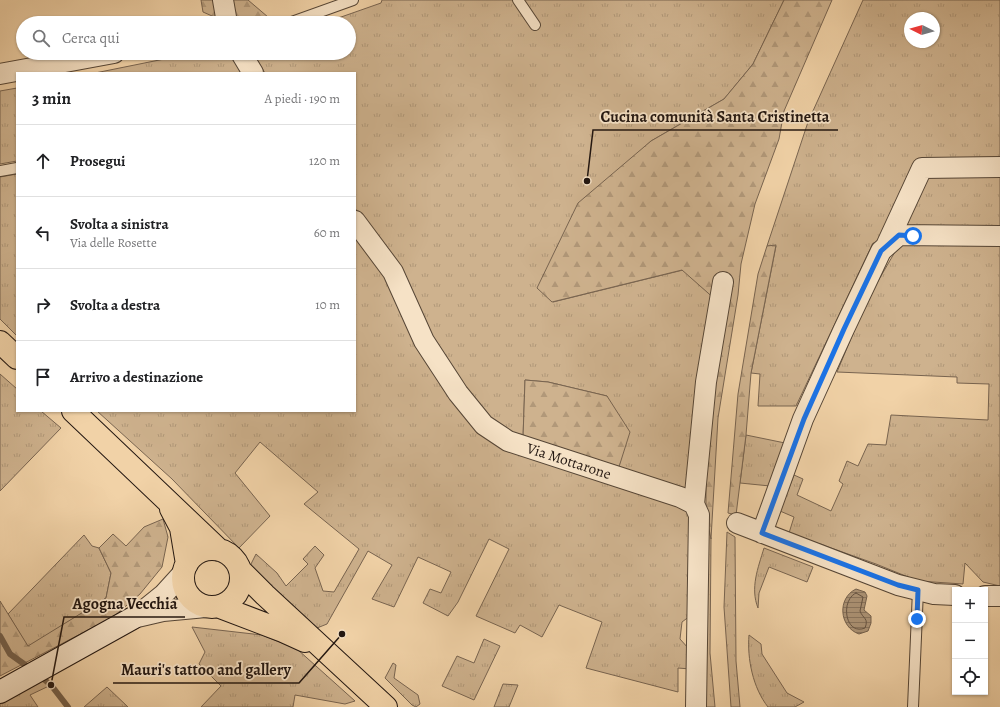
<!DOCTYPE html>
<html lang="it">
<head>
<meta charset="utf-8">
<style>
	body { margin:0; font-family:Alegreya,serif; background:#f2f2f2; color:#202124 }
	.controls { position:absolute; right:12px; bottom:12px; display:grid; overflow:hidden; border-radius:0px; box-shadow:0 1px 3px #0004 }
	.controls button { width:36px; height:36px; display:grid; place-items:center; padding:0; border:0; border-bottom:1px solid #e0e0e0; background:#fff; color:#202124; font:20px sans-serif }
	.compass { position:absolute; left:904px; top:12px; width:36px; height:36px; border-radius:50%; background:#fff; box-shadow:0 1px 3px #0004; rotate:275deg }
	.stop { position:absolute; width:12px; height:12px; margin:-9px; border:3px solid #1a73e8; border-radius:50%; background:#fff }
	.stop.end { background:#1a73e8; border-color:#fff; box-shadow:0 1px 4px #0008 }
	.list { margin:0; padding:0; list-style:none }
	h2 { display:flex; justify-content:space-between; align-items:center; height:52px; margin:0; padding:0 16px; font-size:17px }
	h2 small { font-size:13px; font-weight:400; color:#757577 }
	.list li { display:grid; grid-template-columns:26px 1fr auto; gap:12px; align-items:center; box-sizing:border-box; height:72px; padding:0 16px; border-top:1px solid #e0e0e0 }
	.list b { display:block; font-size:15px; white-space:nowrap }
	.list p { margin:0; font-size:13px; white-space:nowrap; color:#757577 }
	.list em { font-size:13px; font-style:normal; color:#757577 }
	.icon { flex:none; width:22px; height:22px; fill:none; stroke:currentColor; stroke-width:2; stroke-linecap:round; stroke-linejoin:round }
	.map { position:relative; flex:none; width:1000px; height:707px; overflow:hidden }
	.search { position:absolute; background:#fff; box-shadow:0 1px 3px #0004; left:16px; top:16px; width:340px; height:44px; display:flex; align-items:center; gap:10px; box-sizing:border-box; padding:0 14px; border-radius:22px; color:#757577; font-size:15px }
	.panel { position:absolute; background:#fff; box-shadow:0 1px 3px #0004; left:16px; top:72px; width:340px; height:340px; border-radius:0px }
	.map>svg:first-child { display:block }
</style>
</head>
<body>
<div class="map">
<svg width="1000" height="707" viewBox="0 0 1000 707">
	<defs>
		<pattern id="grass-tufts" width="24" height="20" patternUnits="userSpaceOnUse"><rect width="24" height="20" fill="#ceb28e"/><path d="M3 7l-1-3M5 7V3M7 7l1-3M15 17l-1-3M17 17v-4M19 17l1-3" fill="none" stroke="#b19879"/></pattern>
		<pattern id="forest-firs" width="22" height="20" patternUnits="userSpaceOnUse"><rect width="22" height="20" fill="#ceb28e"/><path d="M5 1l3.5 6h-7zM16 11l3.5 6h-7z" fill="#b19879"/></pattern>
		<pattern id="water-rules" width="6" height="5" patternUnits="userSpaceOnUse"><rect width="6" height="5" fill="#ab9274"/><path d="M0 2.5h6" fill="none" stroke="#8b765e"/></pattern>
	</defs>
	<rect width="100%" height="100%" fill="#f1d2a7"/>
	<filter id="stains"><feTurbulence type="fractalNoise" baseFrequency=".005" numOctaves="4"/><feColorMatrix values="0 0 0 0 .2 0 0 0 0 .09 0 0 0 0 .02 0 0 0 .5 -.17"/></filter>
	<radialGradient id="worn" r=".72"><stop offset=".6" stop-color="#630" stop-opacity="0"/><stop offset="1" stop-color="#630" stop-opacity=".3"/></radialGradient>
	<path fill="url(#grass-tufts)" stroke="#786450" fill-rule="evenodd" d="M382,0h402l-31,64 -29,35 -73,42 -14,13 -84,148 130,-32 42,38 -19,153 -1,37 -35,-13 -52,-15 -11,-74 -59,-14 -23,-2 -2,58 -34,-17 -56,-81 -36,-71 -42,-61v-135h-90l-12,-20h96v-30h-25l57,-20z
		M863,0h137v586l-17,-4 -18,-19 -2,21 -45,-3 -42,-17 -87,-31 5,-16 -14,-6 14,-36 9,4 -6,16 34,16 12,-27 -4,-3 8,-20 11,5 10,-22 18,1 5,-30 97,5 1,-36 -32,-1v-6l-120,-5 30,-72 32,-55 -26,-2 -77,163h-38l2,-32 -9,-1 25,-127h-9l41,-124zM910,18h24v24h-24z
		M194,53h38l11,20h-148z
		M17,88v73l-17,3v-73z
		M17,174v162l-17,-17v-142z
		M355,234l28,40 97,154 197,74 14,12 -1,102 -8,6 -2,17 9,10 1,20 -12,-1v24l-92,-24 16,-46 -43,-17 -17,32 -22,-12 -5,8 -39,-17 33,-67 -20,-10 -31,63 -10,14 -25,-13 7,-14 11,4 10,-21 -33,-15 -24,50 -22,-8 20,-34 -24,-14 -41,73 -10,4 -68,-60 7,-14 21,19 9,13 22,-22 -5,-5 12,-13 9,9 -9,13 8,23 11,1 25,-43 -55,-45 14,-12 -58,-50 -25,31 35,43 -31,32 -67,-69 -75,-68h258z
		M0,374l17,15v22h24l20,17 -61,63z
		M746,435l39,8 -15,43 -30,-3z
		M706,514l5,25 -1,114 5,54h-10z
		M727,532l8,5 1,124 4,46h-9l-7,-100z
		M84,535l8,11 7,2 12,25 -5,25 -78,49 -20,-33z
		M764,548l49,19 -6,15 -38,-15 -10,26 -1,15c-8,-20 0,-40 6,-60z
		M192,627l70,8 35,14 58,52 -10,3 -50,-9 -2,12h-92l20,-21 -22,-22 6,-12z
		M749,635l12,9 1,10 25,39 17,9 -9,5h-27c-15,-19 -21,-48 -19,-72z
		M484,639l16,7 -26,54 -32,-14 15,-30 17,7z
		M393,663l3,2 -2,13 24,17 2,9 -4,3 -4,-2 -27,-27z
		M43,678l8,7 -21,10 8,12h-38v-4z
		M503,684l15,1 -9,22h-15z
		M107,687l21,20h-44z"/>
	<path fill="url(#forest-firs)" stroke="#786450" d="M201,0h47l27,23h-47l-25,-11z
		M784,0h48l-48,111 -5,28 -24,65 -14,60 -3,31 -20,123 -7,121 -5,-25v-53l19,-153 -43,-38 -130,32 -15,-14 41,-85 73,-62 73,-42 29,-35z
		M776,245l-25,128 -5,62 -10,80 -8,-2 10,-119 20,-120 9,-28z
		M525,380l23,2 59,14 23,36 -12,38 -95,-32z
		M163,519l5,18 -6,30 -22,27 -27,23 -113,59v-75l28,45 78,-48 5,-25 -12,-25 14,-14 13,12 18,-19z"/>
	<path fill="url(#water-rules)" stroke="#75614c" d="M856,589l9,3 2,4 -3,14 7,6v7l-3,8 -9,3c-20,-7 -22,-36 -3,-45z"/>
	<g fill="none" stroke-linecap="round" stroke-linejoin="round">
		<path stroke="#675442" stroke-width="1" d="M856,593l7,4 -3,14c3,8 9,7 5,17 -20,8 -25,-28 -9,-35z"/>
		<path stroke="#75614c" stroke-width="6" d="M0,636l10,18 21,15
			M41,677l10,8 17,22"/>
		<defs>
			<path id="lane" d="M518,0l17,25
				M289,23l64,-23
				M0,171l17,-3
				M913,707l5,-117"/>
			<path id="street" d="M223,0l4,23
				M241,53l12,20
				M0,74l114,-21
				M355,221l38,51 31,69 34,52 26,32 24,16 172,56 14,7 5,11 -3,192
				M886,246l36,-78 78,-1
				M694,504l12,-122 17,-100
				M737,523l161,62 36,9 21,1
				M762,533l41,-114 41,-90 37,-78 18,-16 101,1
				M985,596h15
				M138,615l26,-21 20,-22
				M133,618l30,-7 43,-4"/>
			<path id="secondary" d="M0,692l133,-74"/>
			<path id="primary" d="M0,342l17,16
				M73,411l146,139
				M171,509l10,19 6,36
				M183 578a29 29 0 1 1 58 0a29 29 0 1 1-58 0Z
				M241,571l24,24 121,112
				M220,607l63,24 22,10"/>
		</defs>
		<use href="#lane" stroke="#564636" stroke-width="12"/>
		<use href="#street" stroke="#564636" stroke-width="22"/>
		<use href="#secondary" stroke="#231711" stroke-width="24"/>
		<use href="#primary" stroke="#231711" stroke-width="24"/>
		<use href="#lane" stroke="#f6e2c6" stroke-width="10"/>
		<use href="#street" stroke="#f6e2c6" stroke-width="20"/>
		<use href="#secondary" stroke="#f6e2c6" stroke-width="22"/>
		<use href="#primary" stroke="#f1d2a7" stroke-width="22"/>
	</g>
	<g fill="none" stroke-linecap="round" stroke-linejoin="round">
		<path stroke="#1a73e8" stroke-width="5" d="M913,236l-14,-1 -18,16 -37,78 -40,90 -42,114 136,52 20,5 -1,29"/>
	</g>
	<g text-anchor="middle" stroke-width="3.5" stroke-linejoin="round" paint-order="stroke">
		<g font-size="15" fill="#231711" stroke="#f6e2c6">
			<text transform="translate(569 461) rotate(18)" y="5">Via Mottarone</text>
		</g>
	</g>
	<path fill="none" stroke="#231711" stroke-width="1.5" d="M587 181L593 130H838M51 685L64 617H185M342 634L299 683H113"/>
	<g fill="#231711" stroke="#f6e2c6" stroke-width="1.5">
		<circle cx="587" cy="181" r="4"/>
		<circle cx="51" cy="685" r="4"/>
		<circle cx="342" cy="634" r="4"/>
	</g>
	<g font-size="16" text-anchor="middle" font-weight="bold" fill="#231711" stroke="#f6e2c6" stroke-width="3.5" stroke-linejoin="round" paint-order="stroke">
		<text x="715" y="122">Cucina comunità Santa Cristinetta</text>
		<text x="125" y="609">Agogna Vecchia</text>
		<text x="206" y="675">Mauri's tattoo and gallery</text>
	</g>
	<rect width="100%" height="100%" filter="url(#stains)"/>
	<rect width="100%" height="100%" fill="url(#worn)"/>
</svg>
<div class="controls">
<button>+</button>
<button>−</button>
<button><svg class="icon" aria-label="locate" viewBox="0 0 24 24"><circle cx="12" cy="12" r="6"/><path d="M12 2v4M12 18v4M2 12h4M18 12h4"/></svg></button>
</div>
<svg class="compass" viewBox="-18 -18 36 36"><path d="M0-13l5 13h-10z" fill="#e53935"/><path d="M0 13l5-13h-10z" fill="#757577"/></svg>
<div class="stop" style="left:913px;top:236px"></div>
<div class="stop end" style="left:917px;top:619px"></div>
<div class="search"><svg class="icon" aria-label="search" viewBox="0 0 24 24"><circle cx="10" cy="10" r="6"/><path d="M15 15l6 6"/></svg>Cerca qui</div>
<section class="panel">
<h2>3 min<small>A piedi · 190 m</small></h2>
<ul class="list">
<li><svg class="icon" aria-label="ahead" viewBox="0 0 24 24"><path d="M12 20V5M6 11l6-6 6 6"/></svg><div><b>Prosegui</b></div><em>120 m</em></li>
<li><svg class="icon" aria-label="left" viewBox="0 0 24 24"><path d="M17 20v-9H6M10 6l-5 5 5 5"/></svg><div><b>Svolta a sinistra</b><p>Via delle Rosette</p></div><em>60 m</em></li>
<li><svg class="icon" aria-label="right" viewBox="0 0 24 24"><path d="M7 20v-9h11M14 6l5 5-5 5"/></svg><div><b>Svolta a destra</b></div><em>10 m</em></li>
<li><svg class="icon" aria-label="arrive" viewBox="0 0 24 24"><path d="M6 21V4h12l-3 4 3 4H6"/></svg><div><b>Arrivo a destinazione</b></div></li>
</ul>
</section>
</div>
</body>
</html>
